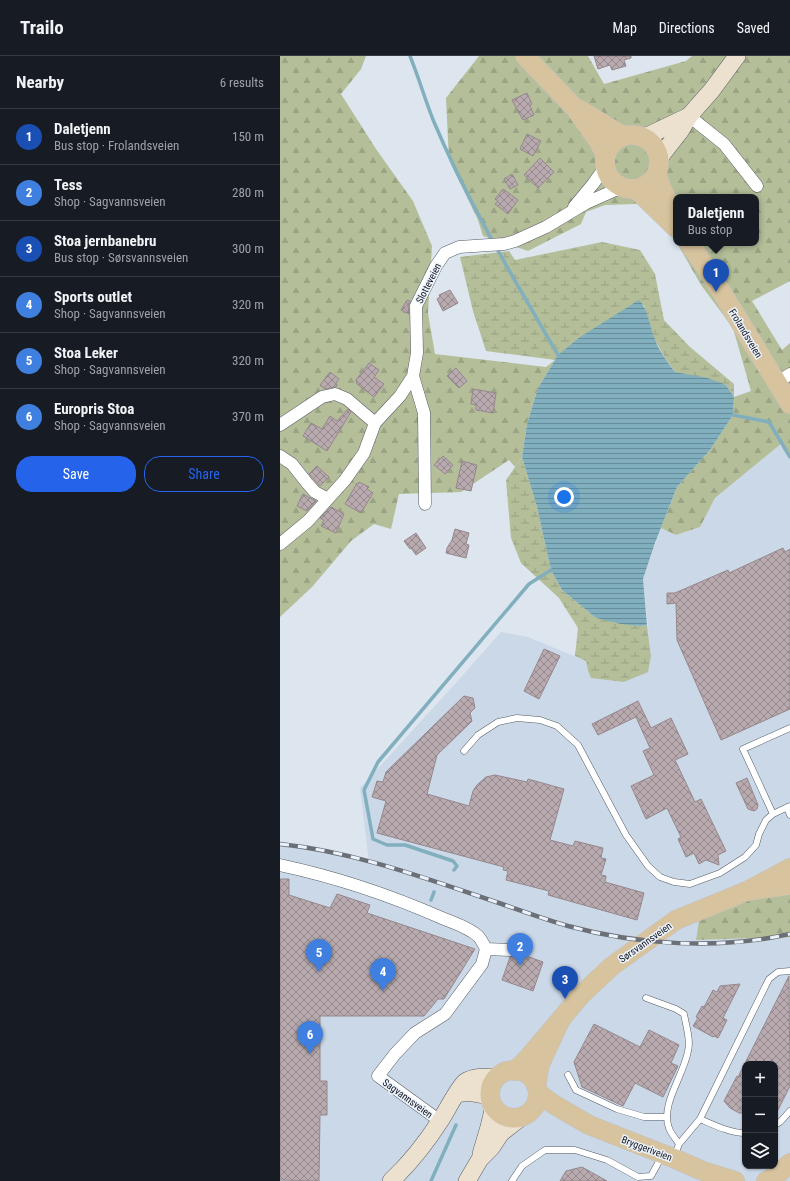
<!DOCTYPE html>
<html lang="en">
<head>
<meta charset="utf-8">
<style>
	body { margin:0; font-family:"Roboto Condensed",sans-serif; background:#242831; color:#f1f3f6 }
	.controls { position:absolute; right:12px; bottom:12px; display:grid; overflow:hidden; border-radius:8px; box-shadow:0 1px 3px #0004 }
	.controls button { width:36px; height:36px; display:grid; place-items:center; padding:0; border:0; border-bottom:1px solid #363941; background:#171b24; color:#f1f3f6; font:20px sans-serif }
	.you { position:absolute; left:284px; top:441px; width:14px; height:14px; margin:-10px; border:3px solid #fff; border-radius:50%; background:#1a73e8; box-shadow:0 0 0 6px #1a73e833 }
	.badge { display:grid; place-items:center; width:26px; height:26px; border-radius:50%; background:#2563eb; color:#fff; font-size:13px; font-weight:700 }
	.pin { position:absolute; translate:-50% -33px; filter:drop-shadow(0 1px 2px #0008) }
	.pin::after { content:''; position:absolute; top:21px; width:14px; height:12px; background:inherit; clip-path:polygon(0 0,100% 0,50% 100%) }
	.popup { position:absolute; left:393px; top:138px; width:86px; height:52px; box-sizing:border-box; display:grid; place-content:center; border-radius:8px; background:#171b24; filter:drop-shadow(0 1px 3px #0005); font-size:13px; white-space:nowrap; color:#9ea1a6 }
	.popup b { font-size:15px; color:#f1f3f6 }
	.popup::after { content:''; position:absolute; left:50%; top:100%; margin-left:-8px; border:8px solid transparent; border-top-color:#171b24 }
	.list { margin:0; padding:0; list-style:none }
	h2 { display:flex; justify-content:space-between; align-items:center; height:52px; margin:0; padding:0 16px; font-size:17px }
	h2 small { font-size:13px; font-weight:400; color:#9ea1a6 }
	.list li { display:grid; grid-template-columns:26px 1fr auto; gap:12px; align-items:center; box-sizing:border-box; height:56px; padding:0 16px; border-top:1px solid #363941 }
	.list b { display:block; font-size:15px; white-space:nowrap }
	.list p { margin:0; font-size:13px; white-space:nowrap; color:#9ea1a6 }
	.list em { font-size:13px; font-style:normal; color:#9ea1a6 }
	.actions { display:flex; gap:8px; padding:12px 16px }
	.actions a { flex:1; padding:9px 0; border:1px solid #2563eb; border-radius:16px; text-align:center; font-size:14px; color:#2563eb }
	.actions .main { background:#2563eb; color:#fff }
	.icon { flex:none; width:22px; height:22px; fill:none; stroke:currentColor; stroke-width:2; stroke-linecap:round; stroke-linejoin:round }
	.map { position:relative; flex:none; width:510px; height:1125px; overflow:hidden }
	header { display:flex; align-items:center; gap:24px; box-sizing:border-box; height:56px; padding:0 20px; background:#171b24; border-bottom:1px solid #363941 }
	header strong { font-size:19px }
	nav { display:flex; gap:22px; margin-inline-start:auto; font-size:14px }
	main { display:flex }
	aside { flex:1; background:#171b24 }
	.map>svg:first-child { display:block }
</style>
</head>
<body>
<header>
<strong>Trailo</strong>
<nav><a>Map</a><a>Directions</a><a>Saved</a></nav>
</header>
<main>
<aside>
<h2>Nearby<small>6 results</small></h2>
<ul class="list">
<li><span class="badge" style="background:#1a4fb4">1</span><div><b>Daletjenn</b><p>Bus stop · Frolandsveien</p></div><em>150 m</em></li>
<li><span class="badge" style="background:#3f7fe0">2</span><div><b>Tess</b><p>Shop · Sagvannsveien</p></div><em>280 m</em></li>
<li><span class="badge" style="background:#1a4fb4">3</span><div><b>Stoa jernbanebru</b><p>Bus stop · Sørsvannsveien</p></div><em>300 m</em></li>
<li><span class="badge" style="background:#3f7fe0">4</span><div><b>Sports outlet</b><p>Shop · Sagvannsveien</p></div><em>320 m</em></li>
<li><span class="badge" style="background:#3f7fe0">5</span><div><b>Stoa Leker</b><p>Shop · Sagvannsveien</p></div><em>320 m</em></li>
<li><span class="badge" style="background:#3f7fe0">6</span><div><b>Europris Stoa</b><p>Shop · Sagvannsveien</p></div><em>370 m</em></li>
</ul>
<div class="actions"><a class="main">Save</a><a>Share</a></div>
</aside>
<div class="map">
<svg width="510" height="1125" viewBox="0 0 510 1125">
	<defs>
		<pattern id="forest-firs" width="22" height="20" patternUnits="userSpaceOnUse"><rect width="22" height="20" fill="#b4be99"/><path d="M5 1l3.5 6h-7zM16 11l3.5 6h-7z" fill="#9aa383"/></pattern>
		<pattern id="wetland-marsh" width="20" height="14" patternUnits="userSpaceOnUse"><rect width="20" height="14" fill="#b4be99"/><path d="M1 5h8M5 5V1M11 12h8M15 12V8" fill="none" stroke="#9aa383"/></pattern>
		<pattern id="water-rules" width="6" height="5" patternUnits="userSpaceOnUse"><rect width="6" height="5" fill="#81afbe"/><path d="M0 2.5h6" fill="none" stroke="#688d9a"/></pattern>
		<pattern id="building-cross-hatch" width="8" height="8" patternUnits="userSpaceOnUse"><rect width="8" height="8" fill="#b8aaae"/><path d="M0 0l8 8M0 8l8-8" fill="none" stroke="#94898d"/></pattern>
	</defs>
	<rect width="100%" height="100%" fill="#dde5ef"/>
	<path fill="#cbd8e8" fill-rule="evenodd" d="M502,387l8,13v422l-93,62 93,-3v244h-510v-336l26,1 63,17 -9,-75 94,-103 47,-53 27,5 58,24 2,10 63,-15 -8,-77 18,-51 15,7 24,-8 15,-29zM465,1008h30v102h-30z"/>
	<path fill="url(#forest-firs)" d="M0,0h86l-5,13 -20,25 35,55 37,52 19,45 -4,67 7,41 111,13 9,-7 -17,28 -11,36 -5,33 -7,10 -6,-7 -48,32 -62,2 -8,35 -17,-5 -23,17 -39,46 -32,30z
		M199,0h109l16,28 82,-23 6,-5h98v225l-38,20 30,49 8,-7v113l-8,-13 -67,55 -15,29 -24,8 -15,-7 16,-41 33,-37 23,-35 1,-18 17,-6 -18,-63 -32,-43 -24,-42h79v-46h-80v45l-9,-15 -30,-23 -32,1 -19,7 -5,12 -53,27 -45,-15 -5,-16 -29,-60 -3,-62z
		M510,822v59l-94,3 5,-32z"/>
	<path fill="url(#wetland-marsh)" d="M322,186l38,8 15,24 9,46 26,27 44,37v13l-8,-12 -51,-13 -10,-14 -11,-20 -10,-33 -86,50 -3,5 -69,-9 -13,-40 -13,-54 49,-6 6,9z
		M242,401l15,50 14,63 11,20 34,28 44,8 7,-1 4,31 -3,16 -24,10 -33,-4 -3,-7 -2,-10 -11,-5 3,-28 -19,-30 -38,-35 -10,-25 -5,-58z"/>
	<path fill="url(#water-rules)" d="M359,244c10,10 10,26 16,39 4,12 12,22 20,33l33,6 18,7 8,12 -1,18 -23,35 -33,37 -22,56 -12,36 4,46 -7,1 -19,-2 -25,-6 -34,-28 -11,-20 -14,-63 -15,-50 5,-33 11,-36 20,-33 22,-18z"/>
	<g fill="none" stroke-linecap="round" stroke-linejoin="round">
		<path stroke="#81afbe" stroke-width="3.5" d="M130,0c9,22 15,44 24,66 34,81 80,157 124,233
			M453,359l36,7 21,35
			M174,814l3,-4 -4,-5 -48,-16h-18l-14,-6 -9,-49 14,-28 151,-178 22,-14
			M151,844l3,-8
			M151,1125l25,-56"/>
	</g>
	<path fill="url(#building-cross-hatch)" stroke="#95888c" d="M314,0h37v2l-7,2 2,6 -14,4 -2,-5 -12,4z
		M247,37l5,11 -2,2 4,9 -11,5 -11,-20z
		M247,78l14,7 -8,15 -13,-7z
		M260,102l14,14 -16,16 -14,-13z
		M232,118l6,11 -8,4 -6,-10z
		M223,133l15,11 -10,14 -13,-10 3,-3 -3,-2z
		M170,234l8,13 -15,8 -6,-12 3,-2 -1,-2z
		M127,244l3,1 -2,5 1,8 -8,-4z
		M89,307l10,7 -5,7 10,7 -10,13 -17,-13 -1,-4z
		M176,312l11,13 -8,7 -12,-12z
		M50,316l9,7 -3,4 1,2 -1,2 -11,2 -5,-4z
		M193,333l23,4 -3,20 -17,-3v-5l-5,-1z
		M68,353l3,3 -24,39 -24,-15 8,-13 11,6 8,-13 7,5z
		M163,400l10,9 -8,9 -11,-9z
		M182,405l15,4 -6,26 -15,-3z
		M37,410l12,11 -9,9 -11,-12z
		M79,426l10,5 -2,2 6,4 -12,20 -16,-9 12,-21 1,1z
		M23,438l13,7 -9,10 -10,-5z
		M51,451l13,7 -8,19 -15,-7 3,-6 -4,-2z
		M175,473l14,4 -3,11 3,1 -3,13 -20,-5 1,-5 5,-8z
		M136,477l10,15 -10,7 -5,-7 -1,1 -6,-8z
		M503,492l2,4 5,-3v160l-69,31 -44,-100 -1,-37 -9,1v-11h8l53,-23 1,3z
		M264,593l16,7 -21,43 -15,-8z
		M184,640l9,2 2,10 -5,5 2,8 -35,34 -10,39 42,12 4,-15 4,-6 9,-8 9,-2 32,7 1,-3 36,10 -14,51 23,6 2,-5 28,7 -2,10 5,1 -5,16 5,1 -1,6 39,11 -7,27 -89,-25 1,-4 -43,-11 2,-9 -5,-1 1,-3 -127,-34 9,-32 -14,-4 5,-16 6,1 3,-10z
		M358,645l13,27 20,-10 17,36 -13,6 20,42 6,-3 25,52 -8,4 1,10 -13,-5 -7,4 -5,-11 -8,4 -8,-18 3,-2 -14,-29 -21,11 -15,-33 23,-11 -11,-24 7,-3 -14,-31 -38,18 -6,-11z
		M467,722l11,27 -1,4 -3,2 -6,-2 -12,-26z
		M0,823h9v16l41,13 7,-14 33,11 -3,8 108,36 -31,50h-6l-14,17h-104v65h7v34h-7l-1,66 -39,-1z
		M238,897l25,9 -10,29 -31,-11 8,-23 5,-1z
		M509,920l1,110 -15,30v-52h-30v49h-6l-9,-5 -6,-7 13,-25 1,1z
		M460,928l-17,34 4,2 -9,18 -4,-2 -1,1 -20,-11 5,-8 -2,-1 6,-11 2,1 9,-17 4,2 3,-6z
		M314,968l46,23 9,-17 30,15 -8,18 7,3 -15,31 -28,-14 -12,23 -41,-19 -8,-25z
		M302,1111l25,14h-47l6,-10z"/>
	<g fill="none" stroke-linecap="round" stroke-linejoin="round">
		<defs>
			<path id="lane" d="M184,695l14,-16 20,-13 19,-4 23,2 17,6 21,19 48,90 22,31 12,11 14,5 16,2 30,-11 25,-16 11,-12 3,-11 7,-14 7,-6 17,-8
				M507,751l3,8
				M493,758l-30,-65 47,-21
				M366,942l30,11 8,5c2,12 7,26 4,37 -4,24 -28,54 -19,77 2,6 7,11 10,16
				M288,1019l8,15 41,19 27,8h22
				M420,1063c14,6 30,14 45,14
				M495,1069l5,-3 10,-11
				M394,1101l5,-13 21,-25 69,-140 9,-7 12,-1
				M232,1125l10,-15 23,-16h30l32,10 31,17 13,-1 11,-20"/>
			<path id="street" d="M409,60l35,28 33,42
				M294,151l19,-23 12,-17
				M133,320l11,37 1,91
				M497,327l13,-9
				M0,369l42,-28 13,-3 12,5 28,24
				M0,400l12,8 15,19 8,9 13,7
				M0,488l28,-23 37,-41 19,-27 11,-30 25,-27 13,-20 4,-23 -1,-47 20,-40 9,-13 14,-6 45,-3 11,-3 31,-14 40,-24 36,-16
				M0,809c56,12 110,30 162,53 12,5 26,9 36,18 3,3 6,9 8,13l-4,15 -37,50 -30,19 -20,21 -17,22 62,45
				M206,893l25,1"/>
			<path id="secondary" d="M365,81l44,-21
				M380,101l21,-27 8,-14 23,-26 25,-34
				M177,1038c12,-3 22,-1 33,3
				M201,1098l8,-27 5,-21
				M111,1125c19,-18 35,-38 49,-60 5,-7 19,-35 25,-39 9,-6 23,-5 33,-5
				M187,1125l13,-22 11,-11 10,-15 22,-17"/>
			<path id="primary" d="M245,0l50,52 24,34 7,14
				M300,54l38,23 7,3
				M325 106a27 27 0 1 1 54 0a27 27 0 1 1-54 0Z
				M377,118l4,13 15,33
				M356,133l40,39
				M409,187l24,35 77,126
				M510,812l-43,23 43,-6
				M281,963l20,-24 31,-29 64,-46 71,-29
				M210 1038a24 24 0 1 1 48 0a24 24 0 1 1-48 0Z
				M235,1015l13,-13 33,-39 -21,45 -4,22
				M258,1037l15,11 36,21 84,33 30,13 32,10
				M486,1125l10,-5 14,-13"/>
		</defs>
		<use href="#lane" stroke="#555c65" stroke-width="7"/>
		<use href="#street" stroke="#555c65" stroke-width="13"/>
		<use href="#secondary" stroke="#555c65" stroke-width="18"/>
		<use href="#primary" stroke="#c2c2c3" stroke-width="20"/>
		<use href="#lane" stroke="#fff" stroke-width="6"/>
		<use href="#street" stroke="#fff" stroke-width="12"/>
		<use href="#secondary" stroke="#ebe1ce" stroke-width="17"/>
		<use href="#primary" stroke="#d7c39d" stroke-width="19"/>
		<defs>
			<path id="rail" d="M0,788c76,8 147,35 219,59 23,8 45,16 69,23 71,19 150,24 222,8"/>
		</defs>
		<use href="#rail" stroke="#6b6f76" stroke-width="4.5"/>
		<use href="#rail" stroke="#ebf2fd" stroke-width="3" stroke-dasharray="9" stroke-linecap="butt"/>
	</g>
	<g text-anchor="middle" stroke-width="3" stroke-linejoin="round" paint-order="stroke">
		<g font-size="10" fill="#14161a" stroke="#ebf2fd">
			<text transform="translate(148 227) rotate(-63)" y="4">Slotteveien</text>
			<text transform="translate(466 277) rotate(59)" y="4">Frolandsveien</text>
			<text transform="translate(365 886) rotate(-35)" y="4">Sørsvannsveien</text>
			<text transform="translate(128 1042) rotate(36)" y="4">Sagvannsveien</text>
			<text transform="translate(367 1092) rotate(21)" y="4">Bryggeriveien</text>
		</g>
	</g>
</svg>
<div class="controls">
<button>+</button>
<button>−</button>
<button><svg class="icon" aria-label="layers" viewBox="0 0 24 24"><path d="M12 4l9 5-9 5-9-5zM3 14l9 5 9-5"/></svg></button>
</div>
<div class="you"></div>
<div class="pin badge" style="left:436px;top:236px;background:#1a4fb4">1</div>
<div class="popup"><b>Daletjenn</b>Bus stop</div>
<div class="pin badge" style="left:240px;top:910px;background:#3f7fe0">2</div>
<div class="pin badge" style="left:285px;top:943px;background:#1a4fb4">3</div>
<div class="pin badge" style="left:103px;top:935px;background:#3f7fe0">4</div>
<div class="pin badge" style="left:39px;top:916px;background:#3f7fe0">5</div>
<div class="pin badge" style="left:30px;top:998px;background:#3f7fe0">6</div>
</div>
</main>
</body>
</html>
